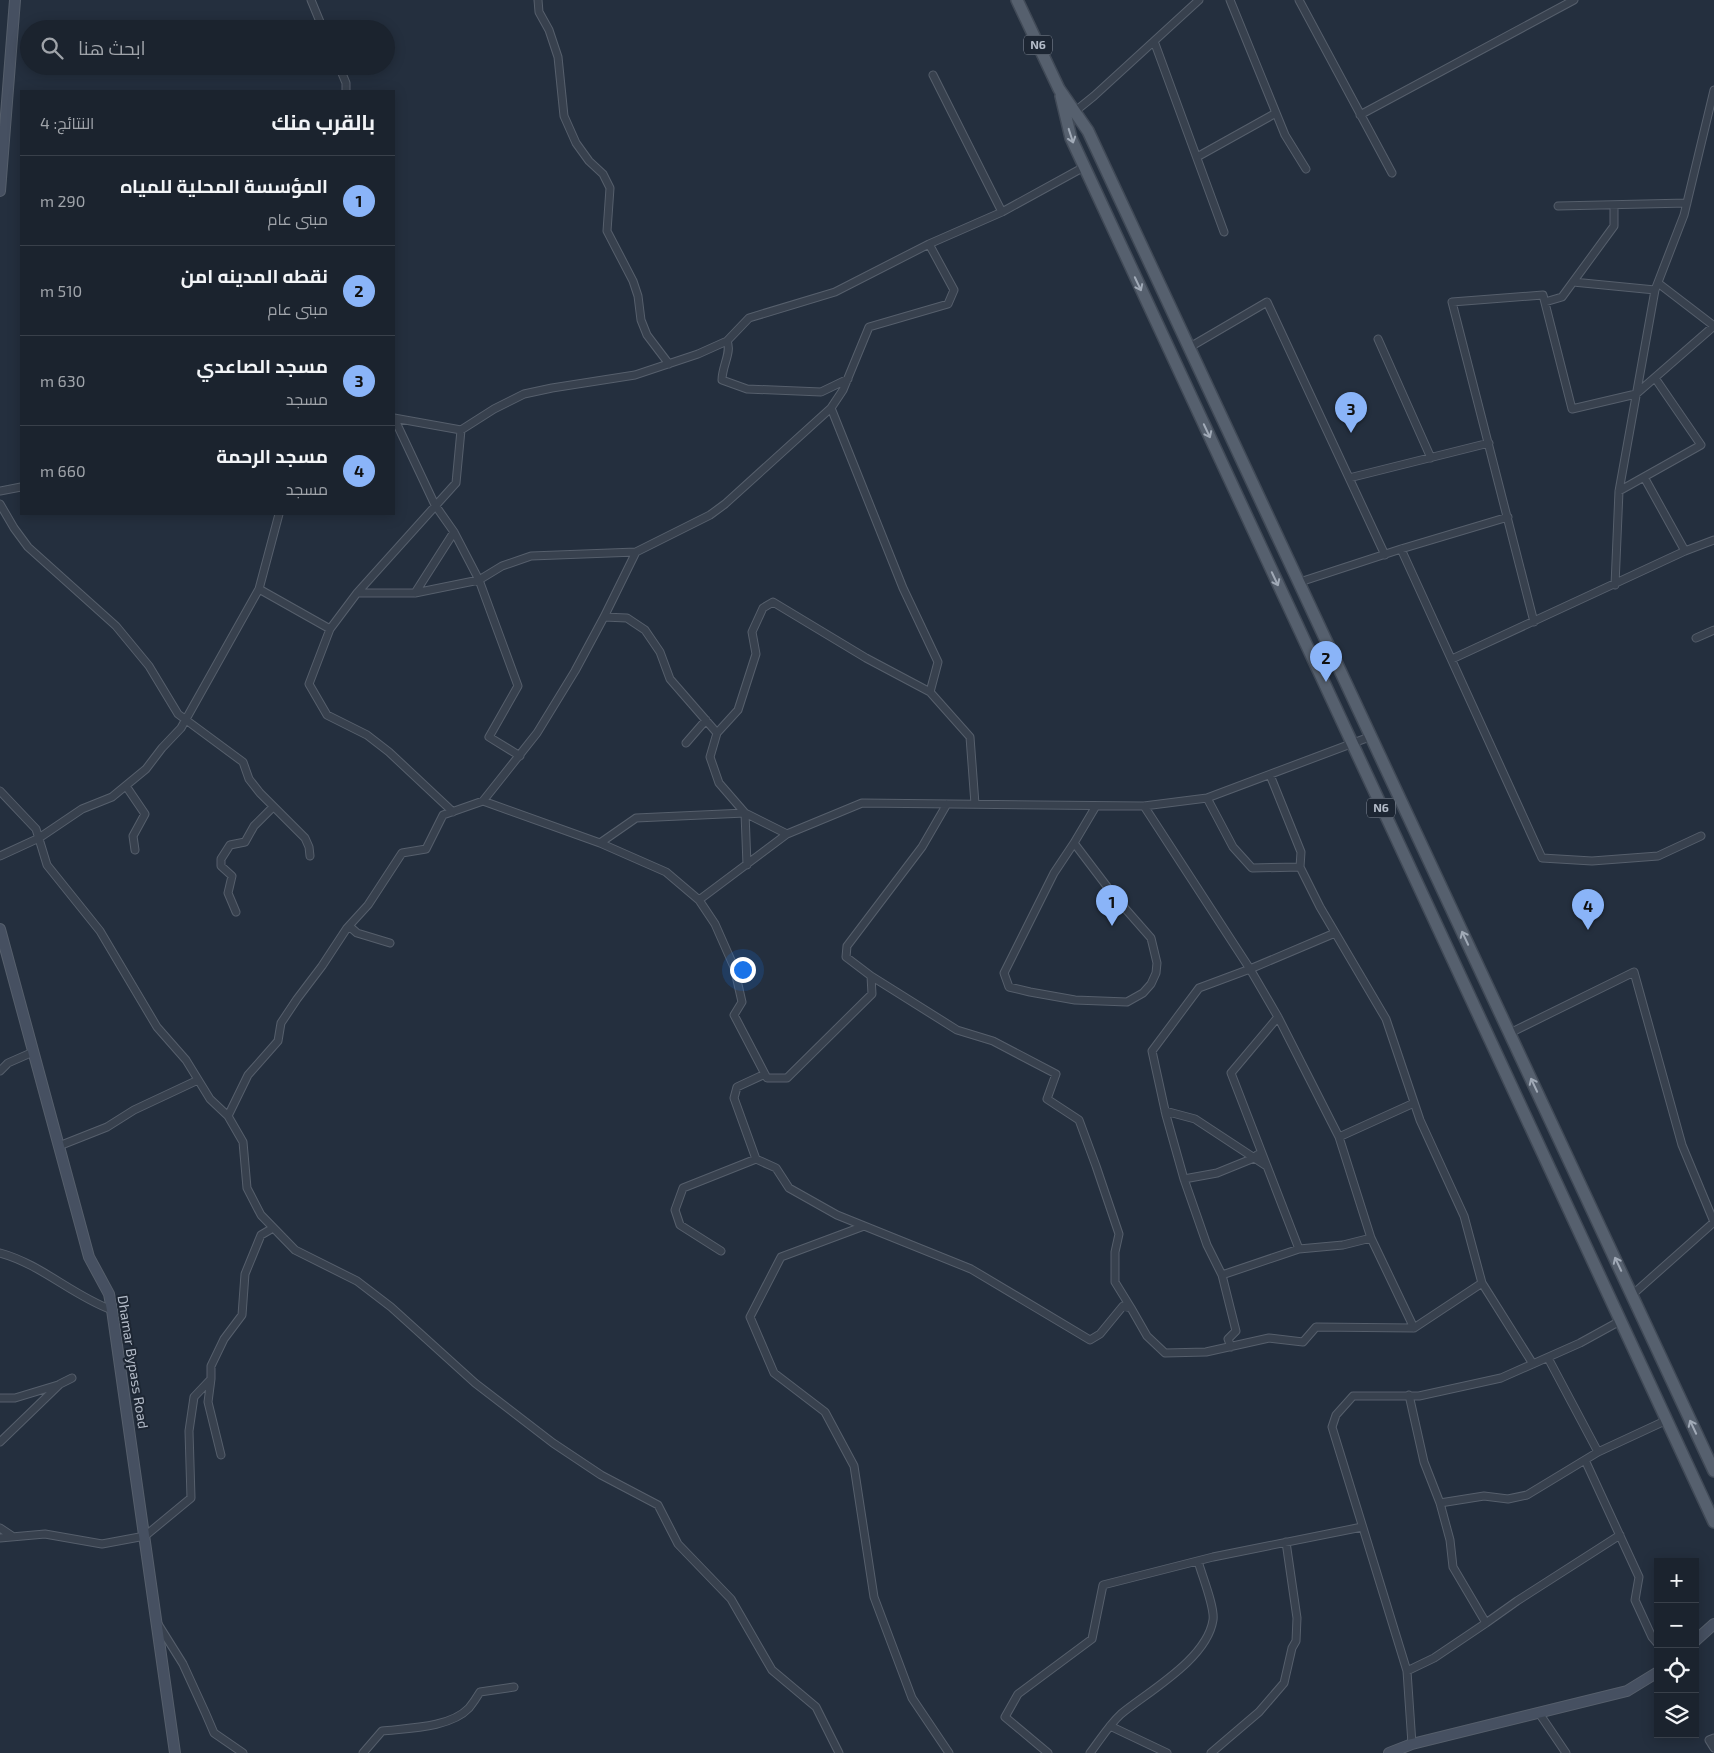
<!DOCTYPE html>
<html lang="ar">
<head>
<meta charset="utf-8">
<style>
	body { margin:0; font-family:"Exo 2",Cairo,sans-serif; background:#242b36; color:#f1f3f6; direction:rtl }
	.controls { position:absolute; right:15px; bottom:15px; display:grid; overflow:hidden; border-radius:0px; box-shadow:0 2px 12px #0003 }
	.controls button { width:45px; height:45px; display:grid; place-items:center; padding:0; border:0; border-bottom:1px solid #39404a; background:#1b232e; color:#f1f3f6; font:25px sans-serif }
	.you { position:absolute; left:742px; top:969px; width:18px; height:18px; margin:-12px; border:4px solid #fff; border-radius:50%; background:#1a73e8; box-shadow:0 0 0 8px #1a73e833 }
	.badge { display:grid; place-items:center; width:32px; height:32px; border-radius:50%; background:#8ab4f8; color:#111; font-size:16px; font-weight:700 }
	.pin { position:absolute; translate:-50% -41px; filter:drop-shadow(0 1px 2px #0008) }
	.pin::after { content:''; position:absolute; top:26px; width:18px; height:15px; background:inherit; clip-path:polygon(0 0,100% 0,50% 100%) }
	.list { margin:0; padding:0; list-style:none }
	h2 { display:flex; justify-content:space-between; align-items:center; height:65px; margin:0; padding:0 20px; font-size:21px }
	h2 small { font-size:16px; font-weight:400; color:#a0a4aa }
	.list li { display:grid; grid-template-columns:32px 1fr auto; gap:15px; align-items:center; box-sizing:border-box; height:90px; padding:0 20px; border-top:1px solid #39404a }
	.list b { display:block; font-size:19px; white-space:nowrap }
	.list p { margin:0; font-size:16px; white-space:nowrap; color:#a0a4aa }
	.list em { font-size:16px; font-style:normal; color:#a0a4aa }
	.icon { flex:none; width:28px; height:28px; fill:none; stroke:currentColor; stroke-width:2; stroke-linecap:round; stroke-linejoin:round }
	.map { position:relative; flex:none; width:1714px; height:1753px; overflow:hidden; direction:ltr }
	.search { position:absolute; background:#1b232e; box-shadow:0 2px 12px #0003; left:20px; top:20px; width:375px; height:55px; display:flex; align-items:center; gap:12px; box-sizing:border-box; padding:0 18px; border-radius:28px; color:#a0a4aa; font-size:19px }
	.panel { position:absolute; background:#1b232e; box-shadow:0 2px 12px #0003; left:20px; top:90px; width:375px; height:425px; border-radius:0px; direction:rtl }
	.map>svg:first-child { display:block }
</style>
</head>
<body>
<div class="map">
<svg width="1714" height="1753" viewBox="0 0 1714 1753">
	<rect width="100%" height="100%" fill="#242f3e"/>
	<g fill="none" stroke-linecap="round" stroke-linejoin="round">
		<defs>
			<path id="street" d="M311,0l12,29
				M538,0l1,12 10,18 9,27 6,59 12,27 13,18 14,13 7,14 -3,43 26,50 5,15 3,24 6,15 22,29
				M1230,0l55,135 21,34
				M1299,0l93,173
				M1154,41l70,191
				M339,66l7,17v8
				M933,75l69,137
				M1073,113l21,-17 105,-96
				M1360,115l214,-115
				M1197,157l79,-44
				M1558,206l129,-3
				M1573,282l82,8
				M1658,283l56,43
				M1545,302l17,-5 52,-71v-21
				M1378,339l53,119
				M727,341c5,11 -5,25 -5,39l25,9 74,3 27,-13
				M1190,347l77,-45 118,253
				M831,408l72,180 35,74 -8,30
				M394,418l67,12 33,-21 30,-15 28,-6 83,-13 63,-21 29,-13 22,-23 86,-26 94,-48 73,-32 82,-45
				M394,418l41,87 19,27 25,48 39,106 -29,51 31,19
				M1644,477l41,74
				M1349,478l140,-35
				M0,491l21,-4
				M1619,491l82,-46 -46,-67
				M0,504l14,24 14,19 88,79 33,40 29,48 65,48 6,17 11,14 45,45 4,9 1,9
				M1401,549l141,309 50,3 66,-5 43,-20
				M1300,582l101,-33 107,-32
				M1615,585l4,-94 36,-201 29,-75 30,-125
				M259,589l71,40 -21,55 18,31 40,20 22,17 64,60
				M357,593h58l64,-13 23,-14 29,-10 105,-4
				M415,593l39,-61
				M604,617l23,1 18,12 15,22 10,27 47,54
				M1534,622l-82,-320 91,-7 29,114 64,-15 78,-68
				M330,629l27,-36 99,-110 5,-53
				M1696,638l18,-8
				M1452,659l233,-108 29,-11
				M686,743l20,-23
				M1270,775l31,77 -1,15
				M126,786l19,28 -12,22 2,14
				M0,791l36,38 11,36 53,66 57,96 29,33 24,39 18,17 15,26 4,46 14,27 34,35 62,31 34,26 84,76 78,60 48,32 57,30 20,39 53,55 41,71 44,37 23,46
				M1207,798l26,49 19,21 48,-1 20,40 66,112 34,101 44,96 18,67 51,81
				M483,801l54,-68 38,-62 29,-54 32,-65 74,-37 15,-11 106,-96 12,-18 26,-63 79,-23 6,-14 -25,-46
				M1144,806l106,163 28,48 61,120 32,101 43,90 68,-45
				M787,834l-42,-21 -26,-30 -9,-26 7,-24 21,-23 18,-56 -4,-22 11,-24 10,-6 93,56 64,34 40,45 5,67
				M600,843l36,-25 109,-5 2,52
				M1074,843l-20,30 -50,100 5,14 21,5 45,8 52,2 16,-9 8,-9 5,-11 1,-10 -6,-25 -36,-41 -41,-54 22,-37
				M0,856l39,-18 43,-29 30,-12 34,-28 16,-21 19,-20 78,-139 20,-75
				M699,900l88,-66 75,-31 282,3 63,-8 165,-62
				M236,912l-8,-19 4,-17 -11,-10v-7l9,-14 15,-3 9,-16 19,-19
				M349,926l8,7 33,10
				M871,976l86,54 36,11 63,33 -9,25 32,21 17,46 23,68 -4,18v30l16,26
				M1278,1017l-47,56 68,176
				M1510,1033l124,-61 48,173 32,77
				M0,1071l8,-8 25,-11
				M1165,1111l30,8 70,46
				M228,1116l20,-41 30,-34 3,-18 16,-24 25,-33 25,-38 21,-23 34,-52 24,-4 17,-34 40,-14 117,42 66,29 33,28 16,24 19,43 8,35 -8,13 33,63h20l85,-84 -1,-18 -25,-19 1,-11 75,-99 25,-43
				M1339,1137l75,-34
				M59,1146l48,-19 27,-17 64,-30
				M756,1159l20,9 13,20 48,27 134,54 119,71 10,-6 23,-28 8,2 16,28 18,17 41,-1 63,-14 34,4 13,-15 98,1
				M1184,1179l33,-6 37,-15 3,-3
				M864,1226l-83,31 -31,60 24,56 51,39 29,54 20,131 38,101 37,55
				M721,1251l-41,-26 -5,-15 8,-22 73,-29 -22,-61 3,-11 28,-13
				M0,1253c41,11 73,43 112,57
				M1222,1275l77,-26 44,-4 28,-7
				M1632,1295l82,-73
				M1231,1347l-3,-8 8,-8 -14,-56 -15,-30 -23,-66 -18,-64 -14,-64 47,-63 51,-19 85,-36
				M1548,1358l50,94
				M211,1379l-3,23 13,53
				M0,1398h15l43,-13
				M0,1442l60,-58 12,-6
				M1585,1460l54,117 -4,23 17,37 6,7
				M1440,1503l44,-7 24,3 19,-4 71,-43 69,-32
				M0,1528l12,8
				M0,1538l45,-4 57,10 43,-8 46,-38 -2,-67 5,-34 17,-18v-13l13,-27 18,-24 3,-41 16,-39 12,-7
				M1486,1623l31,-22 103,-66
				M158,1624l25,40 22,48 9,21 29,20
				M1407,1671l27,-13 52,-35 -33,-56 -3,-27 -10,-37 -16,-41 -15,-67
				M1539,1713l27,40
				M1110,1726l57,27
				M1714,1738l-5,2 5,8
				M1412,1744l-5,-73 -75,-244 4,-12 17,-19h66l82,-18 79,-35 40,-22
				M363,1753l19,-22c26,-3 68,-3 87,-23 4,-5 8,-11 11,-16l34,-5
				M1048,1753l-43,-36 13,-23 74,-55 11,-54 110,-28 149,-30
				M1090,1753c10,-13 19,-28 31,-39 28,-23 86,-55 92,-94 2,-13 -11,-44 -15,-59
				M1211,1753l48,-41 25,-29 8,-35 4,-7 1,-23 -11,-76"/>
			<path id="secondary" d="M0,191l15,-191
				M0,929l89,328 20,37 3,16 63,443
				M1695,1641l19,-17
				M1389,1753l23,-9 215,-53 31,-19"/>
			<path id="primary" d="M1017,0l42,89 29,42 626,1340
				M1061,96l10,42 643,1384"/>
		</defs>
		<use href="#street" stroke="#565f6c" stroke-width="9"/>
		<use href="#secondary" stroke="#565f6c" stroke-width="12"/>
		<use href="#primary" stroke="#414a57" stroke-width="14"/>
		<use href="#street" stroke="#38414e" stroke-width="7"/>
		<use href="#secondary" stroke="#465061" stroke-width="10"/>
		<use href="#primary" stroke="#56606e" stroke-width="11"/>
	</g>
	<defs><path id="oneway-shaft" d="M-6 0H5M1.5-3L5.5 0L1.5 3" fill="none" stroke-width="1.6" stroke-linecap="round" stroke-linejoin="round" transform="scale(1.25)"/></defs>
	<g stroke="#a1aab7">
		<use href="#oneway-shaft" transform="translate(1071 136) rotate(72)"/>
		<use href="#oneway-shaft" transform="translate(1138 284) rotate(65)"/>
		<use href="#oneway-shaft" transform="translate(1207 431) rotate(65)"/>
		<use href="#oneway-shaft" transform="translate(1275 579) rotate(65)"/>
		<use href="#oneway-shaft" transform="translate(1465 938) rotate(-115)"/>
		<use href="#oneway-shaft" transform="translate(1534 1085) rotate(-115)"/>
		<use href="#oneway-shaft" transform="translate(1618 1264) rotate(-115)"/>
		<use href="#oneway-shaft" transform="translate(1693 1427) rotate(-115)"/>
	</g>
	<g text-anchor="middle" stroke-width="4" stroke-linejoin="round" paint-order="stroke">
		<g fill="#1d2633" stroke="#878f9c" stroke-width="1">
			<rect x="1024" y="35.5" width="28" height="19" rx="4"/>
			<rect x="1367" y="798.5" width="28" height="19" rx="4"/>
		</g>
		<g font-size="12" font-weight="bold" fill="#b4bcc9">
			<text x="1038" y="49">N6</text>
			<text x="1381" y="812">N6</text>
		</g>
		<g font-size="14" fill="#b4bcc9" stroke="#1d2633">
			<text transform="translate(133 1362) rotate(81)" y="5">Dhamar Bypass Road</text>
		</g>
	</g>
</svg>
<div class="controls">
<button>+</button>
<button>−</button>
<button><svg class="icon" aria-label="locate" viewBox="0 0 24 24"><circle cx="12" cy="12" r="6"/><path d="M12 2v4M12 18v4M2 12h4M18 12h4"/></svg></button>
<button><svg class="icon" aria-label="layers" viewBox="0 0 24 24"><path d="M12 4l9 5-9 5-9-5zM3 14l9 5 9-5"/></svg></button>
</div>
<div class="you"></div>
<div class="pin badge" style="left:1112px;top:926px">1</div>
<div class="pin badge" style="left:1326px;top:682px">2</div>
<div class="pin badge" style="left:1351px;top:433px">3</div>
<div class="pin badge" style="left:1588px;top:930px">4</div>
<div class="search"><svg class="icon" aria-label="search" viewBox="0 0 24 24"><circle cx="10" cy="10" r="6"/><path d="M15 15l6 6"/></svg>ابحث هنا</div>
<section class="panel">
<h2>بالقرب منك<small>النتائج: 4</small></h2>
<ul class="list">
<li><span class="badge">1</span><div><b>المؤسسة المحلية للمياه</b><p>مبنى عام</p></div><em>290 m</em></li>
<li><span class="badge">2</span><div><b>نقطه المدينه امن</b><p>مبنى عام</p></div><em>510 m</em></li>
<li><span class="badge">3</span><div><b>مسجد الصاعدي</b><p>مسجد</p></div><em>630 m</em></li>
<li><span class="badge">4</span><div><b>مسجد الرحمة</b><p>مسجد</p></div><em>660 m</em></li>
</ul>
</section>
</div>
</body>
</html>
